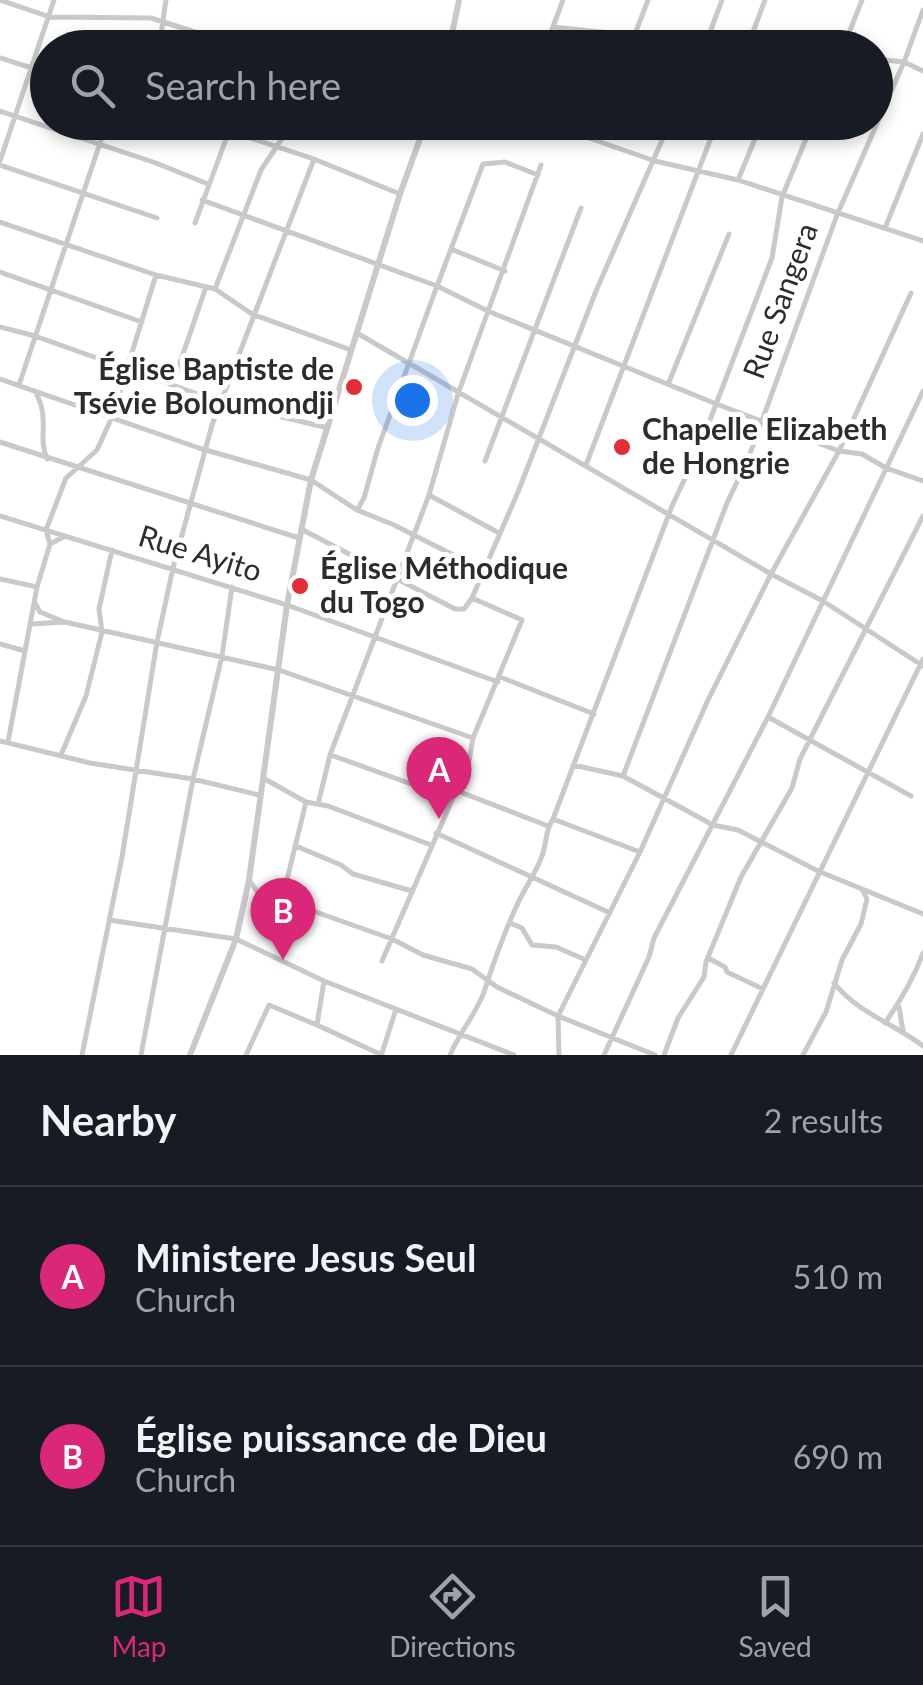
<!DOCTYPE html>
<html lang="en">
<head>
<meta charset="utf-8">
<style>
	body { margin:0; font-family:Lato,sans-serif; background:#242831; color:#f1f3f6 }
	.you { position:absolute; left:412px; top:400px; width:35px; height:35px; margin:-25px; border:8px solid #fff; border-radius:50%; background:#1a73e8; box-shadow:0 0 0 15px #1a73e833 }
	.badge { display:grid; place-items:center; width:65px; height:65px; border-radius:50%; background:#db2777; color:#fff; font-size:32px; font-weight:700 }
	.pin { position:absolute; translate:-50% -82px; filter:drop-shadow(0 2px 5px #0008) }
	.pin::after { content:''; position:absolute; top:52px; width:35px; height:30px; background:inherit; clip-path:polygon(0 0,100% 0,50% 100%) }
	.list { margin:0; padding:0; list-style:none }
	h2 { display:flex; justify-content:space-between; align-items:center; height:130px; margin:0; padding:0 40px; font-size:42px }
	h2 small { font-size:32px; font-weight:400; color:#9ea1a6 }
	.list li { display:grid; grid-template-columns:65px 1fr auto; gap:30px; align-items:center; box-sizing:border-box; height:180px; padding:0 40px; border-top:2px solid #363941 }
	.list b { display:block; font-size:38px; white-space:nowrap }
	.list p { margin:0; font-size:32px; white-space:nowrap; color:#9ea1a6 }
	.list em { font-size:32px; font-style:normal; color:#9ea1a6 }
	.icon { flex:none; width:55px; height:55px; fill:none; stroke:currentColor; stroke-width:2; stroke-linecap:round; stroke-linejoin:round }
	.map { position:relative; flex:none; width:923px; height:1055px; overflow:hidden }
	.search { position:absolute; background:#171b24; box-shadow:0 5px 15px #0003; left:30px; right:30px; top:30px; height:110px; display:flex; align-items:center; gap:25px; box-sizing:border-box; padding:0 35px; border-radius:55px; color:#9ea1a6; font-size:38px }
	.sheet { height:490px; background:#171b24 }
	nav { display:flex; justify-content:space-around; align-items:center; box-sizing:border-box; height:140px; border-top:2px solid #363941; background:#171b24; font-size:28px; color:#9ea1a6 }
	nav a { display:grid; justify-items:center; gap:5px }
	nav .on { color:#db2777 }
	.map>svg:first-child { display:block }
</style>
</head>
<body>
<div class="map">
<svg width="923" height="1055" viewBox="0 0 923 1055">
	<rect width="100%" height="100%" fill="#fff"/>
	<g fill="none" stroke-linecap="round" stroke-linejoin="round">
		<path stroke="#c9c9c9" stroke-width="5" d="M0,0l50,17 101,1 94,30
			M553,27l198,21
			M635,34l13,-34
			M159,48l7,-48
			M545,48l18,-48
			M704,48l18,-48
			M747,48l18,-48
			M843,48l19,-48
			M0,58l48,15
			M876,59l28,3 19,9
			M0,111l156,52 52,21
			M543,122l112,39 83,19 185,61
			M314,159l86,35
			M0,161l54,-161
			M0,165l157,53
			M738,180l24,-58
			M202,200l235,86 46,-122 22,-2 33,13
			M0,222l156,53 59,14 37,25 99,36
			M195,223l34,-92
			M885,228l38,-94
			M451,249l54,22
			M0,272l142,50
			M215,289l46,-119 32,-48
			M0,327l35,9 185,66 108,26
			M357,333l414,241 52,27 100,65
			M0,379l199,69 112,32 46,30 37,15 89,45
			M669,382l60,-148
			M19,385l88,-263
			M172,386l34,-99
			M35,391c16,29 2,44 12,68
			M0,442l299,96
			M485,461l96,-253
			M586,465l131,-343
			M429,495l70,38
			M357,510l7,-12 14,-50 59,-162 53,26 224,91 125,48 23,3 24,14 37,13
			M0,516l287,89 211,77
			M301,529l154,80h9l8,-11
			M50,544l-4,-14 20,-52 31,-28 15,-33 44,-142
			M0,579l37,8
			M35,603l5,9 22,9
			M31,624l34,-2 214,48 194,68
			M0,644l25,7
			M500,677l94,37
			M768,717l143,79
			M0,741l90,22 103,16 66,16
			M8,742l29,-155 13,-43 15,-8
			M61,755l25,-59 16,-64 -3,-23 13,-59
			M331,755l119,43
			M573,765l50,11 90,49 25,5 80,41 105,43
			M623,776l104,-273 21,-44 89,-244 67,-153 19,-52
			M263,778l43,24 22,4 103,39
			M455,790l93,36
			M318,804l12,-49 99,-260 29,-101 83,-229
			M436,833l174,80
			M296,846l45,19 12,9 59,17
			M640,852l-87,-33 119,-313 28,-60 72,-188 10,-61 31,-75
			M249,880l11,16 22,4 110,39 31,16 49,14 25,18 61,29 97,39
			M282,900l24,-98
			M109,920l127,19 88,42 190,74
			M510,923l12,5 10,17 24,2 30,13
			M708,958l17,9 2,5 36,17
			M382,961l87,-200 4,-23 49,-118 -50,-22 46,-106 78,-201 74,-169
			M324,981l-7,44 65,30
			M834,983c24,30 59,40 89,63
			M899,1007l4,24
			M885,1023c16,-23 28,-43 38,-70
			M382,1053l14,-44
			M82,1055l40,-198 35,-215 16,-74 39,-143 102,-266 -112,-37
			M141,1055l52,-276 29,-123 10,-69
			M246,1055l23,-50 48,20
			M450,1055c9,-22 26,-41 34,-63 9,-28 20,-59 33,-87 7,-16 19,-32 25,-49 5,-13 3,-26 11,-37
			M559,1055l-1,-39 82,-164 68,-152 63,-126 68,-123 72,-158
			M604,1055l45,-98 5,-19 114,-221 155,-326
			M664,1055l14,-37 26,-41 2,-15 35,-85 51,-89 8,-29 123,-243
			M731,1055l192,-396
			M803,1055l23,-43 16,-52 19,-36 6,-25 -4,-8"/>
		<path stroke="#c9c9c9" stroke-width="6" d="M449,48l10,-48
			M190,1055l46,-116 13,-59 38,-275 24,-125 89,-286 26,-72"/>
	</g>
	<g fill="#e32e38" stroke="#fff" stroke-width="4">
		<circle cx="354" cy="387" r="10"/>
		<circle cx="622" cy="447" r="10"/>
		<circle cx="300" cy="586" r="10"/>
	</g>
	<g text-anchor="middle" stroke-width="10" stroke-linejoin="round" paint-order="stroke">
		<g font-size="30" fill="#2c2c2c" stroke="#fff">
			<text transform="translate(781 301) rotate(-70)" y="10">Rue Sangera</text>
			<text transform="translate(200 554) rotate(17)" y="10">Rue Ayito</text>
		</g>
		<g font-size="30" font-weight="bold" fill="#2c2c2c" stroke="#fff" text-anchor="start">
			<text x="334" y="380" text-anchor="end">Église Baptiste de<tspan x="334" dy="34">Tsévie Boloumondji</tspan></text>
			<text x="642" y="440">Chapelle Elizabeth<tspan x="642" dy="34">de Hongrie</tspan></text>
			<text x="320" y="579">Église Méthodique<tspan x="320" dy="34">du Togo</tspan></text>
		</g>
	</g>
</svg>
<div class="you"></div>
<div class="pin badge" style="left:439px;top:819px">A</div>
<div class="pin badge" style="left:283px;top:960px">B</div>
<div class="search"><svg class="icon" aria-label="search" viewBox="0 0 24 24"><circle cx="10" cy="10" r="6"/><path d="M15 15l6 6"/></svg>Search here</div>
</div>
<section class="sheet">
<h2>Nearby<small>2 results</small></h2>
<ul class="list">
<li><span class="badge">A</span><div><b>Ministere Jesus Seul</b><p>Church</p></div><em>510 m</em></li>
<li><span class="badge">B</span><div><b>Église puissance de Dieu</b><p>Church</p></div><em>690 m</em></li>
</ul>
</section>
<nav>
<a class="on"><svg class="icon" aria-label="map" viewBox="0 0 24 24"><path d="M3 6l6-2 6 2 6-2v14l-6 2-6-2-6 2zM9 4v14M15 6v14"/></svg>Map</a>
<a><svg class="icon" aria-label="directions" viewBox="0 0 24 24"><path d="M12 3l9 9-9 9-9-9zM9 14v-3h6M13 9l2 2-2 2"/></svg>Directions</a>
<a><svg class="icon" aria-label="saved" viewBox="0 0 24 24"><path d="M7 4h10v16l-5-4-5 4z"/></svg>Saved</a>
</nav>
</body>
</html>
